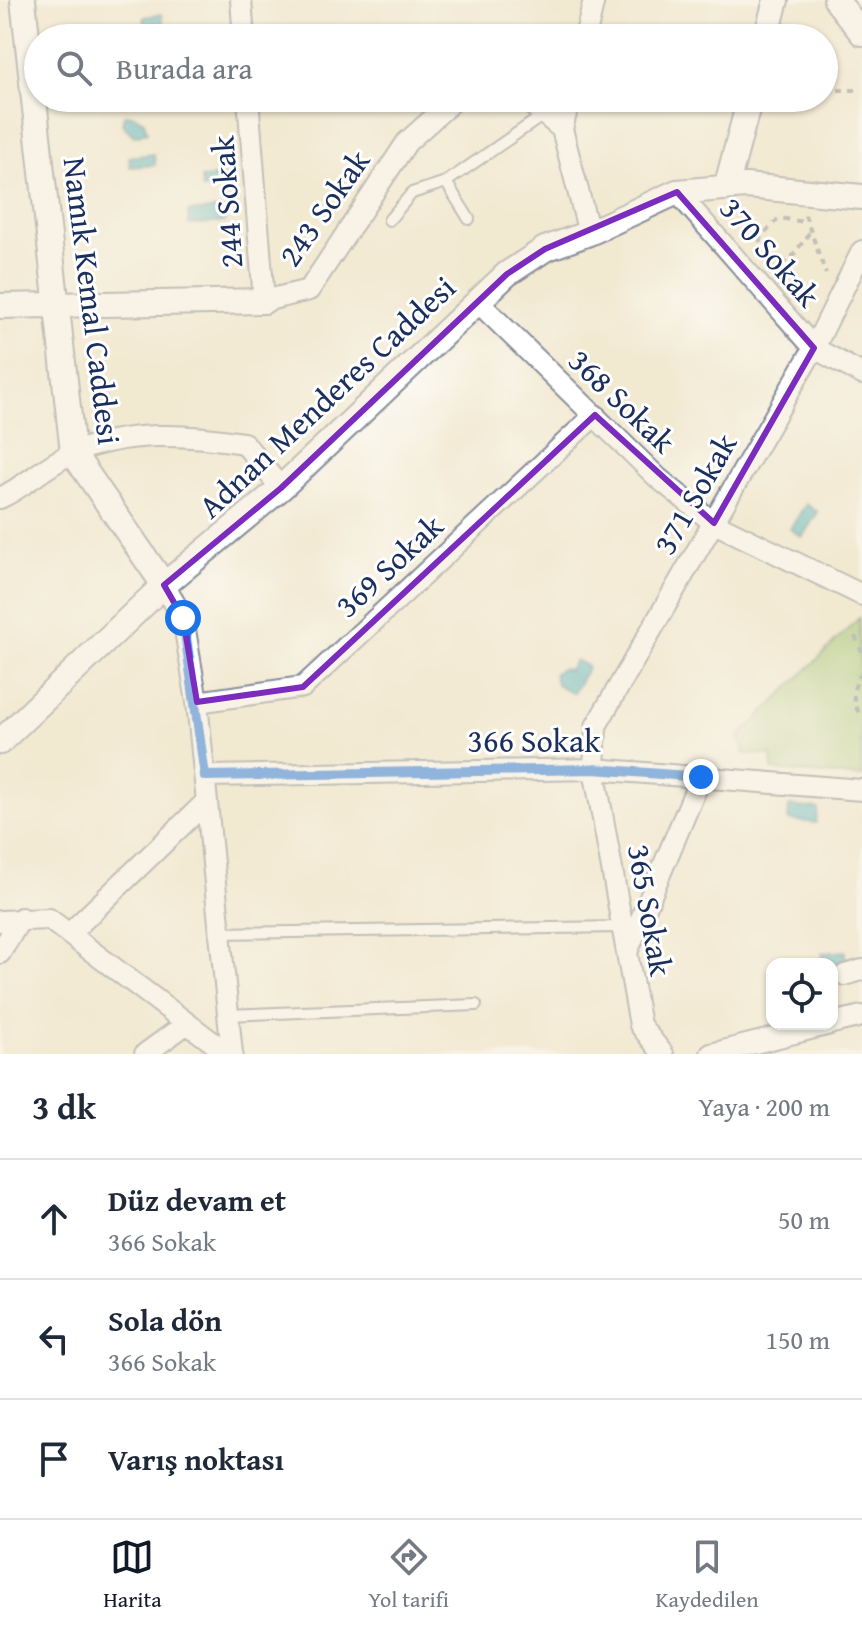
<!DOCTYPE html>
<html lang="tr">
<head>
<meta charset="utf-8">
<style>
	body { margin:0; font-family:"Gentium Book Plus",serif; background:#f6f6f7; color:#1f2937 }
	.controls { position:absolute; right:24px; bottom:24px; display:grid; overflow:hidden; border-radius:16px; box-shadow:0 2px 6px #0004 }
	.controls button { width:72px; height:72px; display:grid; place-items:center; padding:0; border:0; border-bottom:2px solid #e0e1e3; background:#fff; color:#1f2937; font:40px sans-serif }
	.stop { position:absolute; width:24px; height:24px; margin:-18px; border:6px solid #1a73e8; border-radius:50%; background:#fff }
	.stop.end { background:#1a73e8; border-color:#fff; box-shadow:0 2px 8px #0008 }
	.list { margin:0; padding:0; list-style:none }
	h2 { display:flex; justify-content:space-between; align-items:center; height:104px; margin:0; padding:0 32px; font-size:34px }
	h2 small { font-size:26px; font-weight:400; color:#747a83 }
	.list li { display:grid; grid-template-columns:52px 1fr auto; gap:24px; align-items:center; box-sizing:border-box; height:120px; padding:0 32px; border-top:2px solid #e0e1e3 }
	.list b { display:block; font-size:30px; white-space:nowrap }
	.list p { margin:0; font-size:26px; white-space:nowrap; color:#747a83 }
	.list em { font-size:26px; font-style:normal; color:#747a83 }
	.icon { flex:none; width:44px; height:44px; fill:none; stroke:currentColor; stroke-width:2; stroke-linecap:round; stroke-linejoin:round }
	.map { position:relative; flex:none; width:862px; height:1054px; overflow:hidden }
	.search { position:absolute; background:#fff; box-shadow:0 2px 6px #0004; left:24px; right:24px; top:24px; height:88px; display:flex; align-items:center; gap:20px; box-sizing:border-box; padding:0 28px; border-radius:44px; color:#747a83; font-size:30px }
	.sheet { height:464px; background:#fff }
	nav { display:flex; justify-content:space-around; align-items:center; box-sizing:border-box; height:112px; border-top:2px solid #e0e1e3; background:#fff; font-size:22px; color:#747a83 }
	nav a { display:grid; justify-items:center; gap:4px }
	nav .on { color:#111827 }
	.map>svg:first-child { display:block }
</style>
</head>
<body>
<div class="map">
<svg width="862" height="1054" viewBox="0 0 862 1054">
	<rect width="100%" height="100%" fill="#fff"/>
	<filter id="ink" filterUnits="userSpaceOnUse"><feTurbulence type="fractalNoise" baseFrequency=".0125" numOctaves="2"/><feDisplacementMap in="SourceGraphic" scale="16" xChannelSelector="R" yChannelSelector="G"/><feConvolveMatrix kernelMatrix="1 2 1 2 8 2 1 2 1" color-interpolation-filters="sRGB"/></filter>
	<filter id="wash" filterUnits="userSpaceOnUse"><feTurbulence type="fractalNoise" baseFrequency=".006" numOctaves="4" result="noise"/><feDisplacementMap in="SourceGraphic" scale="32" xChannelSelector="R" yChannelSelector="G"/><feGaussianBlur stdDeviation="1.8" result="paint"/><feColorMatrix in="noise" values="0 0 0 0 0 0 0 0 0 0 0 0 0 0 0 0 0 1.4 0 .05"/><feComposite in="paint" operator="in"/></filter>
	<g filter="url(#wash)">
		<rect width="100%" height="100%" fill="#f2e9d1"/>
		<path fill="#9ec571" stroke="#5c7a68" stroke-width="2" d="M859,618l3,159 -90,-7v-15l-27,-1 -6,-17z"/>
		<path fill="#44b0c2" stroke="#307090" stroke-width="2" d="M162,14l3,23 -18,1 -3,-21z
			M124,115h9l11,6 3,11 -13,4 -12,-12z
			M154,154l1,11 -25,2 -1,-10z
			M226,176v10l-24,3 -1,-11z
			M223,209l2,13 -36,3 -1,-13z
			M806,504l12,8 -16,25 -12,-8z
			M575,660l13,7 -15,26 -17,-9 -2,-11 9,-5 5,3z
			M789,806l29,3 -2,14 -28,-3z
			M845,951l1,13h-23l-1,-11z"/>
	</g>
	<g filter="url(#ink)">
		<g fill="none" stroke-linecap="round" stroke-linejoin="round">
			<defs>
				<path id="service" d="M446,182l23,37
					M389,220l23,-27 34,-11 99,-68
					M220,933l403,-6
					M228,1015l248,-10"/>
				<path id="minor" d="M241,0l3,38
					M585,38l9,-38
					M248,98l16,203 45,-11 98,-148 49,-44
					M524,98l38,31
					M570,98l-8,31 27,104
					M677,192l137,156 48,26
					M478,302l180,176 56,45 148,72
					M0,498c26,-12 47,-34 73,-45 54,-23 115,-19 171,-10l37,45
					M164,585l19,33 14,84 35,352
					M197,702l106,-15 292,-272
					M205,776l389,-7 268,21
					M0,921l49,-2 179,135
					M69,934l138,-133
					M627,952l74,-175
					M0,953l21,-35
					M845,975l17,-5
					M832,1023l30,-7
					M145,1054l41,-30
					M663,1054l-23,-29 -46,-256 2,-43 218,-378 48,-97
					M711,1054l119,-30"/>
				<path id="tertiary" d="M23,0l50,453 91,132
					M836,0l26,33
					M766,38l10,-38
					M726,188l24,-90
					M0,306l264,-5
					M0,742l164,-157 117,-97 226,-214 38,-25 44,-16 88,-41 69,-6 116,11"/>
			</defs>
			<use href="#service" stroke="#868c98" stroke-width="14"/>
			<use href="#minor" stroke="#868c98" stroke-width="24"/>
			<use href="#tertiary" stroke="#868c98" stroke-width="28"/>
			<path stroke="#868c98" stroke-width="4" stroke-dasharray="6 6" stroke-linecap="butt" d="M826,90h36
				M805,215l21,59
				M761,254l-1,-16 19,-20 26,4
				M772,271l21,-15 16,-23
				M855,636l7,16
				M862,673c-11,14 -11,30 0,44"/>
			<use href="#service" stroke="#fff" stroke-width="10"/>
			<use href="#minor" stroke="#fff" stroke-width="20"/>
			<use href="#tertiary" stroke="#fff" stroke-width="24"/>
		</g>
	</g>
	<g fill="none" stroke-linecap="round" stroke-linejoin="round" filter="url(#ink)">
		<path stroke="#1a73e8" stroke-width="10" d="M183,618l22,158 389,-7 107,8"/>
	</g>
	<path d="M0 0H862V1054H0ZM677,192l137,156 -100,175 -119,-108 -292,272 -106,15 -14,-84 -19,-33 117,-97 226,-214 38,-25z" fill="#f2e9d1" fill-opacity=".55" fill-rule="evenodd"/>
	<path fill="none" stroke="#7b2cbf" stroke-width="6" stroke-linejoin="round" d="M677,192l137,156 -100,175 -119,-108 -292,272 -106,15 -14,-84 -19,-33 117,-97 226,-214 38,-25z"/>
	<g text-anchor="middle" stroke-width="6" stroke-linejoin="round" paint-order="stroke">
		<g font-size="32" fill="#1b2f5e" stroke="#fff">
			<text transform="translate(227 202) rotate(-94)" y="11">244 Sokak</text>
			<text transform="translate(324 208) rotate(-55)" y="11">243 Sokak</text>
			<text transform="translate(770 252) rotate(49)" y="11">370 Sokak</text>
			<text transform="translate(92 301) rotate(83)" y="11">Namık Kemal Caddesi</text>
			<text transform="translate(327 397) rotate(-43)" y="11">Adnan Menderes Caddesi</text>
			<text transform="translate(622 401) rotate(44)" y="11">368 Sokak</text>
			<text transform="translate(695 494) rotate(-60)" y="11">371 Sokak</text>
			<text transform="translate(389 566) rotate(-43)" y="11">369 Sokak</text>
			<text x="534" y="752">366 Sokak</text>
			<text transform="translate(650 910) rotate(80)" y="11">365 Sokak</text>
		</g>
	</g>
</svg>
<div class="controls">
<button><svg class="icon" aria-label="locate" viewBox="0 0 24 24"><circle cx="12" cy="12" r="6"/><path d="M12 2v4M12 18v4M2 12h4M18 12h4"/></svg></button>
</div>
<div class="stop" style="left:183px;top:618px"></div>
<div class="stop end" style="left:701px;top:777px"></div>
<div class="search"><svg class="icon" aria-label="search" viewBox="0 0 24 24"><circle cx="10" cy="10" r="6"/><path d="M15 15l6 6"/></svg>Burada ara</div>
</div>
<section class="sheet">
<h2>3 dk<small>Yaya · 200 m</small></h2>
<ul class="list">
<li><svg class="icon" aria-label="ahead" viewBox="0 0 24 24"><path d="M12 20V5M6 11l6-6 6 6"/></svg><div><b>Düz devam et</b><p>366 Sokak</p></div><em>50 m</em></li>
<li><svg class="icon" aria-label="left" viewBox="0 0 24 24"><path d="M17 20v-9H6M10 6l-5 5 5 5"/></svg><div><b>Sola dön</b><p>366 Sokak</p></div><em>150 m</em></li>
<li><svg class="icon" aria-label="arrive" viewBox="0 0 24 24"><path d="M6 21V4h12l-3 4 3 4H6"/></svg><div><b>Varış noktası</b></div></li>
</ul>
</section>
<nav>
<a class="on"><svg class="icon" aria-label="map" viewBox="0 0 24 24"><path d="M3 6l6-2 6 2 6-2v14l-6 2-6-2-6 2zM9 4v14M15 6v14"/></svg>Harita</a>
<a><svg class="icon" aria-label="directions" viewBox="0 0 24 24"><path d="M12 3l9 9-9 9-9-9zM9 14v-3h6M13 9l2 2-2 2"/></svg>Yol tarifi</a>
<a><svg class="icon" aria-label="saved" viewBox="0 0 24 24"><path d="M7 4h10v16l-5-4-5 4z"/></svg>Kaydedilen</a>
</nav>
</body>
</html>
